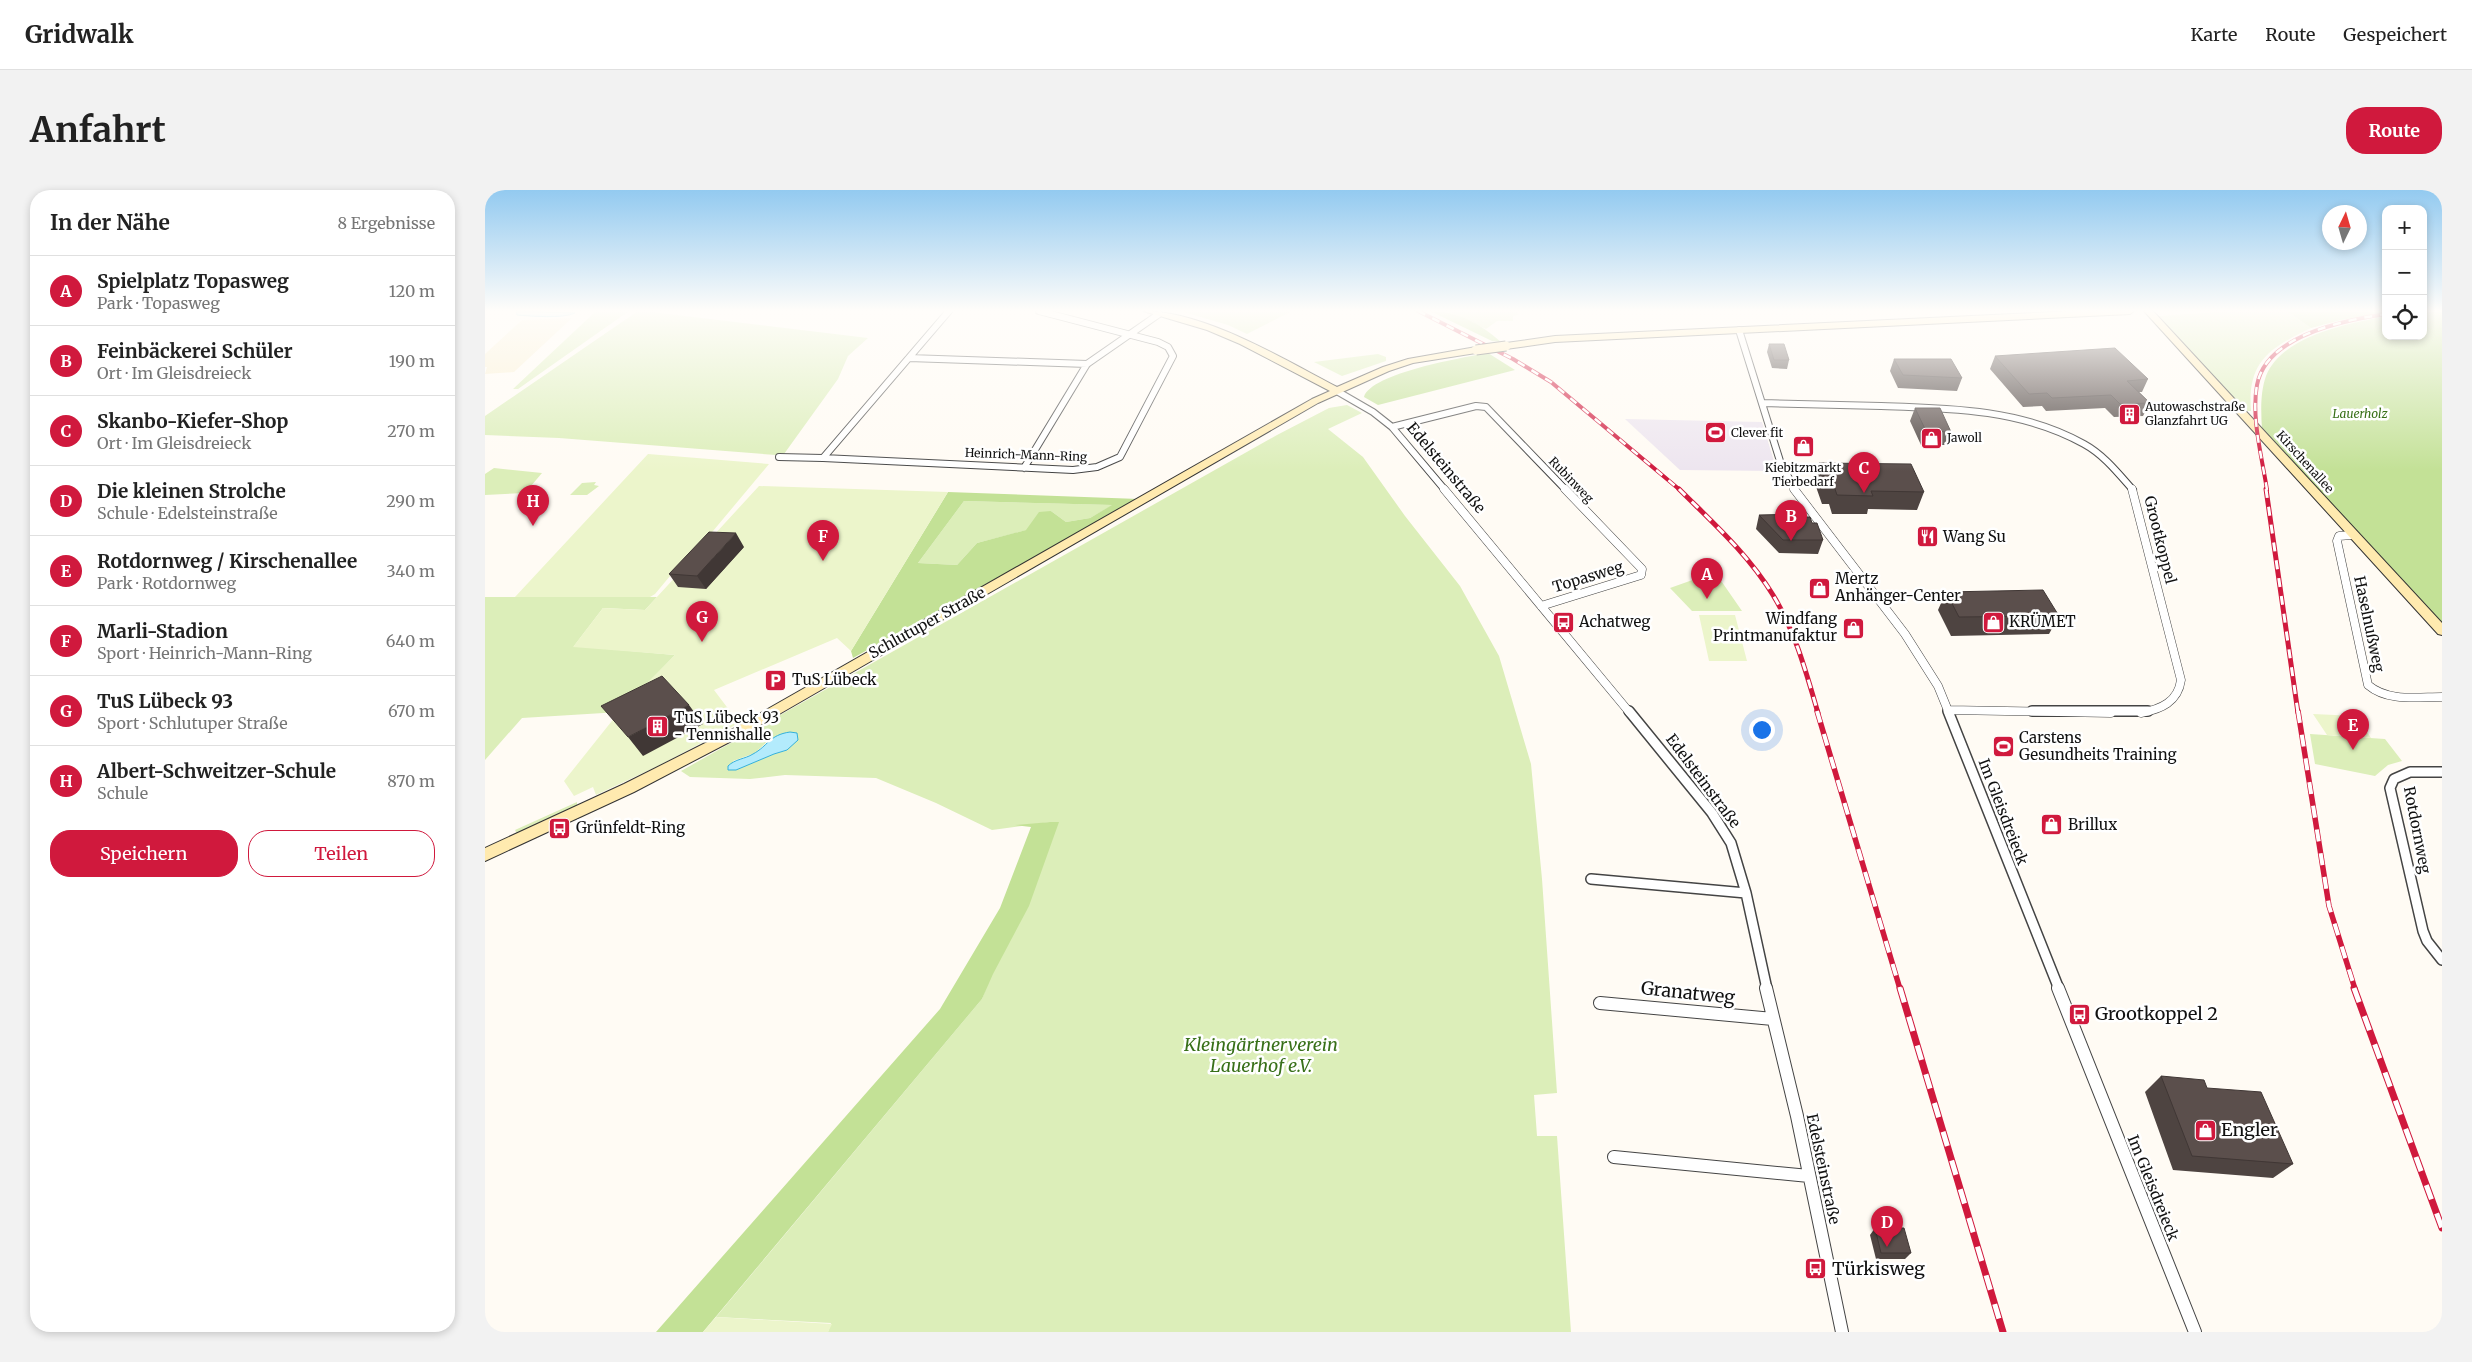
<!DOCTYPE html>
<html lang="de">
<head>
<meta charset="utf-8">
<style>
	body { margin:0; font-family:Merriweather,serif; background:#f2f2f2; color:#222 }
	.controls { position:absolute; right:15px; top:15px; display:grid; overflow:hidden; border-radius:10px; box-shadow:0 2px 8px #0003 }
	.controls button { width:45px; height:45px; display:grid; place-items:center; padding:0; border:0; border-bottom:1px solid #e0e0e0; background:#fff; color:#222; font:25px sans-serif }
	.compass { position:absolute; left:1837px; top:15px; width:45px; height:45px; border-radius:50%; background:#fff; box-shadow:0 2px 8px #0003; rotate:5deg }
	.you { position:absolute; left:1276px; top:539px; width:18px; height:18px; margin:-12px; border:4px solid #fff; border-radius:50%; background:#1a73e8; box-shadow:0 0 0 8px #1a73e833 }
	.badge { display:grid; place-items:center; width:32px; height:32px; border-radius:50%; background:#d0193d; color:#fff; font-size:16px; font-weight:700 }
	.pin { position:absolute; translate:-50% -41px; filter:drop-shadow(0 1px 2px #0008) }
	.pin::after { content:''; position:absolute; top:26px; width:18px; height:15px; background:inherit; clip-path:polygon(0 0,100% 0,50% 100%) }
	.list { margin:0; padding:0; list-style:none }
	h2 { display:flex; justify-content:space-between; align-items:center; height:65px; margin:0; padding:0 20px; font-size:21px }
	h2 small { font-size:16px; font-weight:400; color:#767676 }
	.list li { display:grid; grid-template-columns:32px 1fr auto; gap:15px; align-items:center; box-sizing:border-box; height:70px; padding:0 20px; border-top:1px solid #e0e0e0 }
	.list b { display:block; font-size:19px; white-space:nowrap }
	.list p { margin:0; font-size:16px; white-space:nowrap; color:#767676 }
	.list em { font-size:16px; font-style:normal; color:#767676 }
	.actions { display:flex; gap:10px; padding:15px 20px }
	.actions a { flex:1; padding:11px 0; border:1px solid #d0193d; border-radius:20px; text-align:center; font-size:18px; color:#d0193d }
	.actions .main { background:#d0193d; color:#fff }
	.icon { flex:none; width:28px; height:28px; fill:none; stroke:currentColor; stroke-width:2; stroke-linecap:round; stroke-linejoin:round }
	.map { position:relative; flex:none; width:1957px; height:1142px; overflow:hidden; border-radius:20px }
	header { display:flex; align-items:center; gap:30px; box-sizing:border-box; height:70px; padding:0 25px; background:#fff; border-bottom:1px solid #e0e0e0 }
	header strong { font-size:24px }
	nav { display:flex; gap:28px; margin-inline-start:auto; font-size:18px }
	.intro { display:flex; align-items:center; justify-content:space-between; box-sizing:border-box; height:120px; padding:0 30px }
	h1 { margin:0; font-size:35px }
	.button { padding:12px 22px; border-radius:20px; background:#d0193d; color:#fff; font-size:18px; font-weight:700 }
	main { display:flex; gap:30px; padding:0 30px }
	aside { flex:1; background:#fff; border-radius:20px; box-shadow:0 2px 8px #0003 }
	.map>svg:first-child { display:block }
</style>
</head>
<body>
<header>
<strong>Gridwalk</strong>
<nav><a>Karte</a><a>Route</a><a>Gespeichert</a></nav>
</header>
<div class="intro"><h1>Anfahrt</h1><a class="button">Route</a></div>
<main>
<aside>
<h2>In der Nähe<small>8 Ergebnisse</small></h2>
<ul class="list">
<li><span class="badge">A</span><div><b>Spielplatz Topasweg</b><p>Park · Topasweg</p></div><em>120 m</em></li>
<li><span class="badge">B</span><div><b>Feinbäckerei Schüler</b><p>Ort · Im Gleisdreieck</p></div><em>190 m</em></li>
<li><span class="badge">C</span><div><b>Skanbo-Kiefer-Shop</b><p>Ort · Im Gleisdreieck</p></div><em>270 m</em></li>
<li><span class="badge">D</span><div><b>Die kleinen Strolche</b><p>Schule · Edelsteinstraße</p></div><em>290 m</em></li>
<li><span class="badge">E</span><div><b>Rotdornweg / Kirschenallee</b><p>Park · Rotdornweg</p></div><em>340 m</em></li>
<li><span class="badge">F</span><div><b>Marli-Stadion</b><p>Sport · Heinrich-Mann-Ring</p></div><em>640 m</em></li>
<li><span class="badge">G</span><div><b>TuS Lübeck 93</b><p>Sport · Schlutuper Straße</p></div><em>670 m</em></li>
<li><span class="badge">H</span><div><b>Albert-Schweitzer-Schule</b><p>Schule</p></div><em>870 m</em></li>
</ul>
<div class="actions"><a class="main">Speichern</a><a>Teilen</a></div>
</aside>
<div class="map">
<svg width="1957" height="1142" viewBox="0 0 1957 1142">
	<rect width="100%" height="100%" fill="#fffbf4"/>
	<path fill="#ede5ef" d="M1140,229l137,3 15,49 -97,-1z"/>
	<path fill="#f9efd0" d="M87,128l-58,54 -29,2 2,-7h-2v-13l37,-34z"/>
	<path fill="#dceeb9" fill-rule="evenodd" d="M111,121h33l-111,78h-5z
		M153,121h6l224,27 -20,18 -10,23 -54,75 -8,1 -217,-17 -74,-3v-19z
		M695,121h112l-45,23 -19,-9z
		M962,121h70l1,4 -5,1v5h-16l-11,8z
		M1748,121h54l24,17c-42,20 -64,34 -60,83h-6l-86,-95z
		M893,164l8,3v4l-44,15 -28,-14z
		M862,215l15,8 -34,16 35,28 42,59 55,70 39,70 32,108 11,115 15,214 -23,2 3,41h20l14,196h-743l3,-9 -115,-6 266,-318 68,-177 -58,8 -56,-27 -60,-25 -91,-3 -35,4 -60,-2 -9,-6 596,-336 52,-27zM305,542l-2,18 -14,4 -38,16 -3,-9 22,-8 16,-15z
		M9,278l48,5 -17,20 -40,2v-21z
		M111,292l-2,3 5,1 -12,9h-17l12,-12z
		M479,311l149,4 -23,13 -24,4 -15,-11 -24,19 -50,13 -20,22 -39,-2z
		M1230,382l27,39h-50l-22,-23z
		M0,407h172l-12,13 -42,-2 -29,38 101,9 -55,57 -98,6 -37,42z
		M1825,544l75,5 17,22 -14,4 -13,11 -60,-12z
		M92,612v5l-59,29 -3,-6z"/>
	<path fill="#c3e196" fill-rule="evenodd" d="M945,121c27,0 51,13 71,31l-9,-1z
		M1802,121h99v1l-45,8 -30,8z
		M1957,121v312l-180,-193c-1,-18 -2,-37 4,-54 16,-41 83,-52 120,-60v20h37v-24z
		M1003,163l27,17 -137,35 -14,-8c7,-24 101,-40 124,-44z
		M463,302l191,7 -286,159 -2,-7zM479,311l148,4 -22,13 -24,4 -15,-11 -12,1 -13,18 -49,13 -20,22 -39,-2z
		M565,632h9l-30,84 -36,68 -11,25 -279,333h-47l284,-323 60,-101 31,-81 -16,-2z"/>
	<path fill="#ecf5cb" d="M163,264l121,10 -66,79 -13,9 -35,42 -5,3h-135z
		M274,296l189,6 -97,159 -14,-13 -123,52 25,33 -81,43 -62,29 -3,-8 -19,9 -10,-15 59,-74 52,-52 -102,-8 30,-39 42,2z
		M1214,425h36l12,46h-38z
		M1828,524l44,2 14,22 -44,-3z
		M231,1127l116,7 -4,8h-125z"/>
	<path fill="#b3ebfc" stroke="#33b0da" d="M31,121l59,2c-13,6 -44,3 -58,2z
		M305,542l7,1 1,7 -11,10 -13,4 -38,16h-8v-4c7,-7 17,-7 25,-12 15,-8 16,-19 37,-22z"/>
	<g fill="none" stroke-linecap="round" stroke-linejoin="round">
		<defs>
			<path id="street-far3" d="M464,121l-126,147 250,12 24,-3 23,-10 53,-101 -5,-9 -10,-5 -119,-31
				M1254,140l41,131 15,29
				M424,168l178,6
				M850,200l38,22 19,15 53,63
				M1278,213c39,1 78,2 118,3 68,2 141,3 203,38 20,11 34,29 49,46
				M907,237l84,-21 10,1 80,83
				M294,267l44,1
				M539,278l63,-104 72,-50"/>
			<path id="street-far2" d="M959,299l186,224
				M1309,299l111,145 33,52 11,27
				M1647,299l49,191c-3,22 -20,29 -40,33
				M1867,345l-13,1 -2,5 31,144c20,17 49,12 74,12
				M1056,416l100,-31 1,-6 -77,-80
				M1464,520l162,3"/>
			<path id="street-far1" d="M1144,521l83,102 19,30 15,50 21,96
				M1463,521l111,278
				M1547,521h116
				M1957,582h-32l-16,7 -4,9 33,143 4,10 15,19
				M1106,689l155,14"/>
			<path id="street" d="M1281,798l31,128 45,216
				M1573,798l137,344
				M1115,813l173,16
				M1129,967l195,19"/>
			<path id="secondary" d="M658,121c62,0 140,48 194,76l46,-20 25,-8 68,-12 4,3 -4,3 -63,10 -24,8 -71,32 -577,333 -107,56 -149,69v-13l139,-64 107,-54 581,-331 18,-8 -90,-47 -33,-14z
				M1590,121h59l-4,3 -575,28 -49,7 -4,-3 4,-3 49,-7z
				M1659,121h9l289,312v12l-4,-1z"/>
		</defs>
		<use href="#street-far3" stroke="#444" stroke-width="8"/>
		<use href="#street-far2" stroke="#444" stroke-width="9"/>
		<use href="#street-far1" stroke="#444" stroke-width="12"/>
		<use href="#street" stroke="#444" stroke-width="14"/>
		<use href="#secondary" stroke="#333" stroke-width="2"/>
		<use href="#street-far3" stroke="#fff" stroke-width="6"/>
		<use href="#street-far2" stroke="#fff" stroke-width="8"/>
		<use href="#street-far1" stroke="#fff" stroke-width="9"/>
		<use href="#street" stroke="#fff" stroke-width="12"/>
		<use href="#secondary" fill="#ffeaaf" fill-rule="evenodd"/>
		<defs>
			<path id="rail-far3" d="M933,121l95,48 38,23 129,108
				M1782,300c-5,-33 -16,-72 -10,-105 9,-50 88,-65 129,-71"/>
			<path id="rail-far2" d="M1194,299c33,33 69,65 94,106 22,36 33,77 45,118
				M1781,299l32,224"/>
			<path id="rail-far1" d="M1332,521l83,278
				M1813,521l31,195 26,83"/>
			<path id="rail" d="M1415,798l103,344
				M1869,798l88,240"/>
		</defs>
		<use href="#rail-far3" stroke="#d0193d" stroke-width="4"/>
		<use href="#rail-far2" stroke="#d0193d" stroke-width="5"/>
		<use href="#rail-far1" stroke="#d0193d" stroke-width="5.5"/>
		<use href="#rail" stroke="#d0193d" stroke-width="7"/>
		<use href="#rail-far3" stroke="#fff" stroke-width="2.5" stroke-dasharray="8" stroke-linecap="butt"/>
		<use href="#rail-far2" stroke="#fff" stroke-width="3" stroke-dasharray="9" stroke-linecap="butt"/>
		<use href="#rail-far1" stroke="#fff" stroke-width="4" stroke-dasharray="12" stroke-linecap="butt"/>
		<use href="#rail" stroke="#fff" stroke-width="5" stroke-dasharray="15" stroke-linecap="butt"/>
		<defs>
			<path id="secondary-bridge" d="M991,160l30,-4"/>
		</defs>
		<use href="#secondary-bridge" stroke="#333" stroke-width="11" stroke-linecap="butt"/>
		<use href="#secondary-bridge" stroke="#ffeaaf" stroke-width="9"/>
	</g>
	<path fill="#4e4441" d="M1284,154l20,16 -2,9 -15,-1 -5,-16z
		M1510,166l153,23 -6,13h-3l11,11 -7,13 -29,1 -9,-9 -59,3 -4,-5 -19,1 -33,-38z
		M1409,169l68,19 -5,13 -59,-3 -8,-17z
		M1430,218l36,24 -5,13h-25l-11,-24z
		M1334,273l105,29 -7,18 -49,-1 -1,5h-35l-3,-10h-7l-8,-23z
		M1274,325l53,8 11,17 -5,14 -39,-1 -23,-24z
		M259,357l-38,42 -28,-2 -9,-13z
		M1461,402l113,24 -10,18 -98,2 -13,-26z
		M1676,886l46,12 86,76 -20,14 -100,-8 -28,-78z
		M1390,1038l36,25 -6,6h-29l-6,-24z"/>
	<path fill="#403735" d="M251,343l8,14 -38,42 -9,-13z
		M204,515l14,19 -60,32 -15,-19z"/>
	<path fill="#5b4f4c" stroke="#403735" d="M1284,154h15l5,16h-15z
		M1630,158l33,31 -21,2 23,22 -30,1 -9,-9 -59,3 -5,-5 -18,1 -34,-38z
		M1409,169h57l11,19 -59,-3z
		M1430,218h25l11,24 -25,-1z
		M1334,273l92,1 13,28 -53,-1 2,5 -36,-1 -3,-9h-6z
		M1318,324l1,3h6l2,6h5l6,17h-40l-24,-25z
		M224,342l27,1 -39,43 -28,-2z
		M1558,400l16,26 -100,1 -13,-25z
		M177,486l27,29 -61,32 -27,-31z
		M1676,886l43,4 3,8 54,4 32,72 -101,-8z
		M1390,1038h29l7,25h-30z"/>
	<linearGradient id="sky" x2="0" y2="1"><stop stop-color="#93caf0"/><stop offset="0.43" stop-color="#fffdfa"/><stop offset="1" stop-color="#fffdfa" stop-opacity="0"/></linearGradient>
	<rect width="1957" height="281" fill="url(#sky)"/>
	<defs>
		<symbol id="building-square" viewBox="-11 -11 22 22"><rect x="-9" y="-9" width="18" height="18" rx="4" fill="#d0193d" stroke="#fff"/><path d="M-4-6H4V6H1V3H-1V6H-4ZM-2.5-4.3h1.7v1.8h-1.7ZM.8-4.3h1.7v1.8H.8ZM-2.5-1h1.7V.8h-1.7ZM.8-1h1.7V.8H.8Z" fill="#fff"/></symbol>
		<symbol id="stadium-square" viewBox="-11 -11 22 22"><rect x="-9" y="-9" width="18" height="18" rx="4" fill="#d0193d" stroke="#fff"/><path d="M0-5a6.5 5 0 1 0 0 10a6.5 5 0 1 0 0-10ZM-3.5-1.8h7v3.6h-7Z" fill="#fff"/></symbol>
		<symbol id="shop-square" viewBox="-11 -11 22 22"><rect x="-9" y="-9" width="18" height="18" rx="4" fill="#d0193d" stroke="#fff"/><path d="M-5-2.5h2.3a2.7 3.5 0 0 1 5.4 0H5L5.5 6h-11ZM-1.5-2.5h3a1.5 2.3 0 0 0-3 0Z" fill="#fff"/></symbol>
		<symbol id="restaurant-square" viewBox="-11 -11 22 22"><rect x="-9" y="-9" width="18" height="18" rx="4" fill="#d0193d" stroke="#fff"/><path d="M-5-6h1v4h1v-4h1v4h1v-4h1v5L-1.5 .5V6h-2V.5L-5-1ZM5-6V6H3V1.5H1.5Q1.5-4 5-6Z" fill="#fff"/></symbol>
		<symbol id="bus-square" viewBox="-11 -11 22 22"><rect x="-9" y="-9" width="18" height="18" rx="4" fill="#d0193d" stroke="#fff"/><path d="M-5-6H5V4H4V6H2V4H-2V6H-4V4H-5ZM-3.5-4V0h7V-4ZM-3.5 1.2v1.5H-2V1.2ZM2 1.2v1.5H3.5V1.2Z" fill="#fff"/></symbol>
		<symbol id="parking-square" viewBox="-11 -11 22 22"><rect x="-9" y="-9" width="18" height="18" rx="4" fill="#d0193d" stroke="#fff"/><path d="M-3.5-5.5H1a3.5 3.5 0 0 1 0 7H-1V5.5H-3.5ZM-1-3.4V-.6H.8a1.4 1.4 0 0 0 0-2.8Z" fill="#fff"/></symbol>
	</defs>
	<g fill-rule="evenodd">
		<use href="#building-square" x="1632" y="212" width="25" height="25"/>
		<use href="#stadium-square" x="1218" y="230" width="25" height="25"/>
		<use href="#shop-square" x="1434" y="236" width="25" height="25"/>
		<use href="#shop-square" x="1306" y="244" width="25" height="25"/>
		<use href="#restaurant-square" x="1430" y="334" width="25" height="25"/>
		<use href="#shop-square" x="1322" y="386" width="25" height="25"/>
		<use href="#bus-square" x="1066" y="420" width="25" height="25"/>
		<use href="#shop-square" x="1496" y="420" width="25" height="25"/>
		<use href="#shop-square" x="1356" y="426" width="25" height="25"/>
		<use href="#parking-square" x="278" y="478" width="25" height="25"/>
		<use href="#building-square" x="160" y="524" width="25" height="25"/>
		<use href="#stadium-square" x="1506" y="544" width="25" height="25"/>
		<use href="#shop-square" x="1554" y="622" width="25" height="25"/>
		<use href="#bus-square" x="62" y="626" width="25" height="25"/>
		<use href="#bus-square" x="1582" y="812" width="25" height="25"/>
		<use href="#shop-square" x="1708" y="928" width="25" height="25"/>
		<use href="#bus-square" x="1318" y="1066" width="25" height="25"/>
	</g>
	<g text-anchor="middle" stroke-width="5" stroke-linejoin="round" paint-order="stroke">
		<g font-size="12" fill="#111" stroke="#fff" text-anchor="start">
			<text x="1660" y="221">Autowaschstraße<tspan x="1660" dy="14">Glanzfahrt UG</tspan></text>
			<text x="1246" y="247">Clever fit</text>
			<text x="1462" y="252">Jawoll</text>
			<text x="1318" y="282" text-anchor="middle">Kiebitzmarkt<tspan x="1318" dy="14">Tierbedarf</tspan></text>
		</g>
		<g font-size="12" font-style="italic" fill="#387019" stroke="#fff">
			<text x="1875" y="228">Lauerholz</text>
		</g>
		<g font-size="12" fill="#111" stroke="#fff">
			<text transform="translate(541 265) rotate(2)" y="4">Heinrich-Mann-Ring</text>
			<text transform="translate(1820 272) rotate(48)" y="4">Kirschenallee</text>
			<text transform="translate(1086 290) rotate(46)" y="4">Rubinweg</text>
		</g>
		<g font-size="15" fill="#111" stroke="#fff">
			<text transform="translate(961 278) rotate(50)" y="5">Edelsteinstraße</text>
			<text transform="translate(1675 350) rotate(76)" y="5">Grootkoppel</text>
			<text transform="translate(1103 387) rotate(-17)" y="5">Topasweg</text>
			<text transform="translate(442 433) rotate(-29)" y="5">Schlutuper Straße</text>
			<text transform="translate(1884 434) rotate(78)" y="5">Haselnußweg</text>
			<text transform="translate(1218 591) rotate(53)" y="5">Edelsteinstraße</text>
			<text transform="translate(1518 622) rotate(69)" y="5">Im Gleisdreieck</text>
			<text transform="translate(1932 640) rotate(79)" y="5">Rotdornweg</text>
			<text transform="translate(1338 979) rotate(78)" y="5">Edelsteinstraße</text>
			<text transform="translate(1668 998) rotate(68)" y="5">Im Gleisdreieck</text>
		</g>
		<g font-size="15" fill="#111" stroke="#fff" text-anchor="start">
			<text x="1458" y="352">Wang Su</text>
			<text x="1350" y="394">Mertz<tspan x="1350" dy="17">Anhänger-Center</tspan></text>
			<text x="1352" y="434" text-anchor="end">Windfang<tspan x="1352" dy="17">Printmanufaktur</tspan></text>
			<text x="1094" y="437">Achatweg</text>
			<text x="1524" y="437">KRÜMET</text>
			<text x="307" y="495">TuS Lübeck</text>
			<text x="189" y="533">TuS Lübeck 93<tspan x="189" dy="17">- Tennishalle</tspan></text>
			<text x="1534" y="553">Carstens<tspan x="1534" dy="17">Gesundheits Training</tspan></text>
			<text x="1583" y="640">Brillux</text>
			<text x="91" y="643">Grünfeldt-Ring</text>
		</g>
		<g font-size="18" fill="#111" stroke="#fff">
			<text transform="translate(1203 803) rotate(6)" y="6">Granatweg</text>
		</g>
		<g font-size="18" fill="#111" stroke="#fff" text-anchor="start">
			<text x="1610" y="830">Grootkoppel 2</text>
			<text x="1736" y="946">Engler</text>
			<text x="1347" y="1085">Türkisweg</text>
		</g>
		<g font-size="18" font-style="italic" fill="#387019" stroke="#fff">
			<text x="776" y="861">Kleingärtnerverein<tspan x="776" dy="21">Lauerhof e.V.</tspan></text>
		</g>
	</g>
</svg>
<div class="controls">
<button>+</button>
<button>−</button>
<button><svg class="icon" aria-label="locate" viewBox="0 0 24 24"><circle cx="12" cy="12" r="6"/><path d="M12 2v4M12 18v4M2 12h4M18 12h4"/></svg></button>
</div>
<svg class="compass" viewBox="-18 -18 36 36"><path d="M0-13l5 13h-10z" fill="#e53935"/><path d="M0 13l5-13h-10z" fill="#767676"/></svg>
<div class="you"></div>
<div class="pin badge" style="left:1222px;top:409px">A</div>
<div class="pin badge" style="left:1306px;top:351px">B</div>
<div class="pin badge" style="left:1379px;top:303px">C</div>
<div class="pin badge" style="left:1402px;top:1057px">D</div>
<div class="pin badge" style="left:1868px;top:560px">E</div>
<div class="pin badge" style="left:338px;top:371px">F</div>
<div class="pin badge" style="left:217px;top:452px">G</div>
<div class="pin badge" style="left:48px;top:336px">H</div>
</div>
</main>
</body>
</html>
